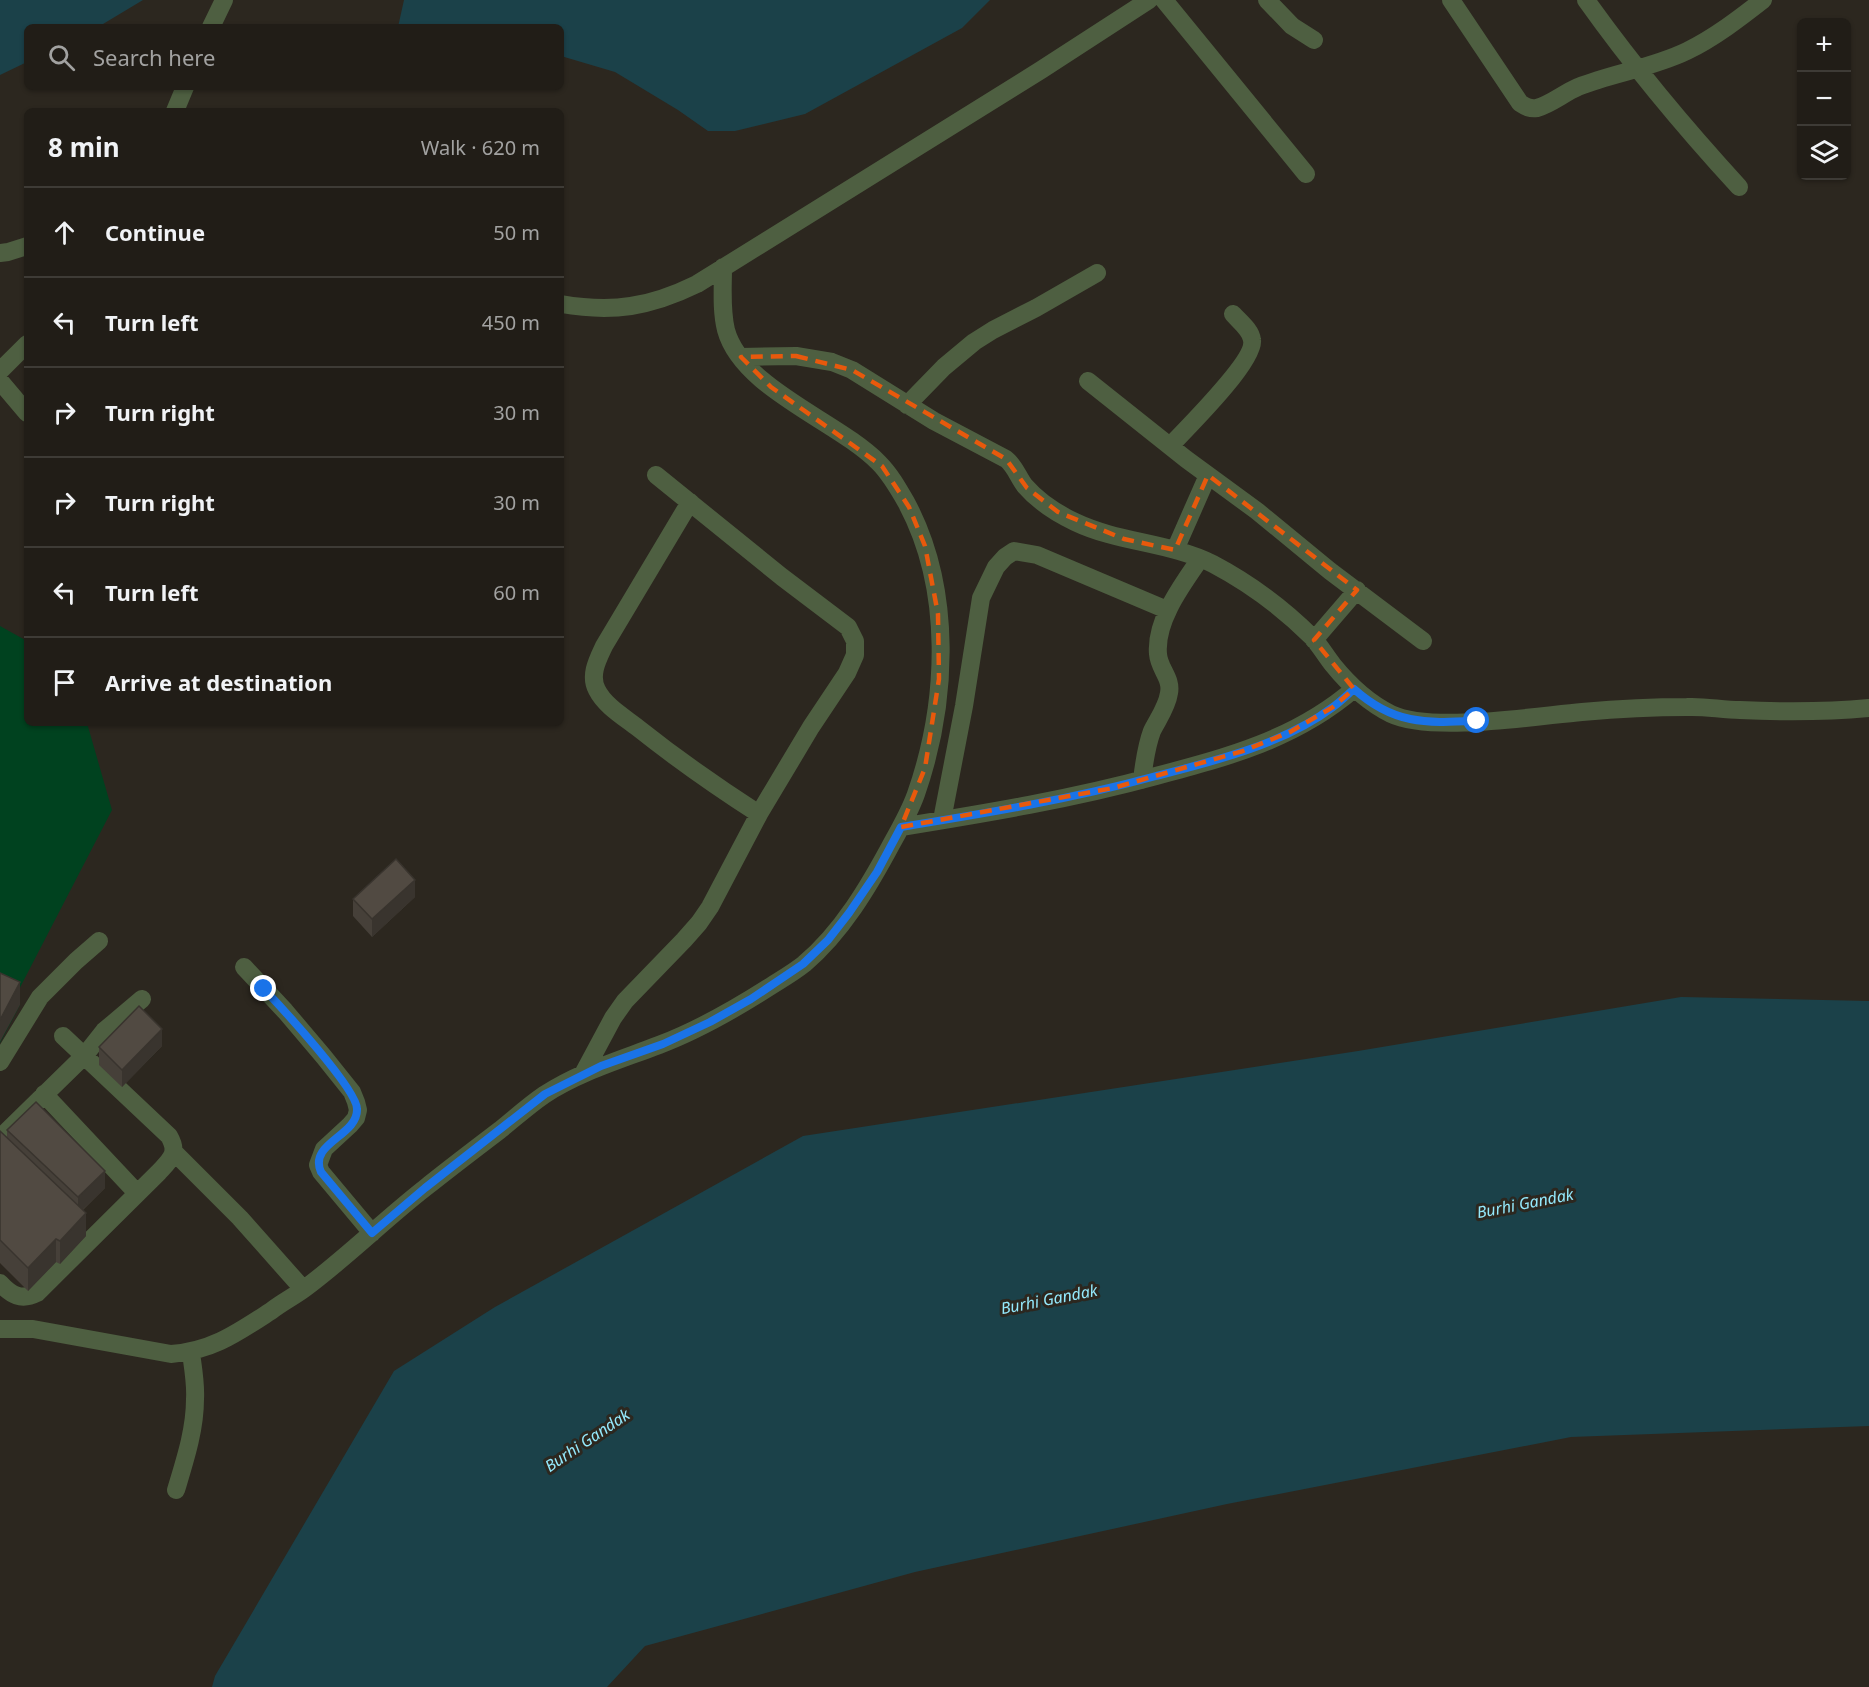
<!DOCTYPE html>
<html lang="en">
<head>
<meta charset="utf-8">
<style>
	body { margin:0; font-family:"Noto Sans",sans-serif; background:#2d2a24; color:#f1f3f6 }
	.controls { position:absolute; right:18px; top:18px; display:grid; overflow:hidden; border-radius:9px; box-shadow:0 2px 4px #0004 }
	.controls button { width:54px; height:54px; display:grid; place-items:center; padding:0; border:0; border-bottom:2px solid #3e3b36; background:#211d17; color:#f1f3f6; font:30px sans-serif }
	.stop { position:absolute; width:18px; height:18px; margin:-14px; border:4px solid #1a73e8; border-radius:50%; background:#fff }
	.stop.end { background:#1a73e8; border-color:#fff; box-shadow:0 2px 6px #0008 }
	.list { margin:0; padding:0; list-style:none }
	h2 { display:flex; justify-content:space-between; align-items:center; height:78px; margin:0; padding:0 24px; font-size:26px }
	h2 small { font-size:20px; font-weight:400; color:#a2a2a1 }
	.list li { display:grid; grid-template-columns:39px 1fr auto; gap:18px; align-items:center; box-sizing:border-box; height:90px; padding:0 24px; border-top:2px solid #3e3b36 }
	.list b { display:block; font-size:22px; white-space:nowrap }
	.list em { font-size:20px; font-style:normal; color:#a2a2a1 }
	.icon { flex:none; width:33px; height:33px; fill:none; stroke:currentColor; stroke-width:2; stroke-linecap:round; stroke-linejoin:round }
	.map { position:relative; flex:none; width:1869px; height:1687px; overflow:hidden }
	.search { position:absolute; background:#211d17; box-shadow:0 2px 4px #0004; left:24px; top:24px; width:540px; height:66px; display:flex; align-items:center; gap:15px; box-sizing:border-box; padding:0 21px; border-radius:9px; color:#a2a2a1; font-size:22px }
	.panel { position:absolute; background:#211d17; box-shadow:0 2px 4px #0004; left:24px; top:108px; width:540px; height:618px; border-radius:9px }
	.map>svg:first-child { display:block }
</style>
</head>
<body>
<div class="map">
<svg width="1869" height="1687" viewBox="0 0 1869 1687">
	<rect width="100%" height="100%" fill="#2c271f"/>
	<path fill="#00421f" d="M0,626l27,15v82h60l25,87 -99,191 7,4 -20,38z"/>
	<path fill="#1b4149" d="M0,0h143l-45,27h-71v35l-27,13z
		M404,0h586l-28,28 -157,86 -70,17h-27l-30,-21 -63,-38 -54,-16v-29h-163z
		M1681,997l188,4v425l-298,11 -344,67 -312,68 -270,74 -38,41h-395l3,-11 179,-305 101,-64 308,-171 555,-85z"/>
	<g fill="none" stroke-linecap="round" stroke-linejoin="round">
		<path stroke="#4e5f41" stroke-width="18" d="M1164,0l142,174
			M1267,0l25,26 22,14
			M1451,0l69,103c6,4 10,6 17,5 14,-4 27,-15 41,-21 35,-14 74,-19 109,-36 27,-13 53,-33 76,-51
			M1586,0c47,66 98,127 153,187
			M211,27l13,-27
			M175,111l10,-24
			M0,253l8,-1 19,-6
			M561,304c52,9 89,3 136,-20l344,-214 108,-70
			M741,357l55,-1 36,6 20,8 82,51 72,38c9,7 12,18 19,27 13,15 33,28 50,36 44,21 94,20 138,42 36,19 71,45 100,74 7,8 13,18 20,27 17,21 34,37 58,49 40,19 145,2 191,-2 34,-3 70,-5 105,-5 18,-1 35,3 53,3 43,2 86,2 129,-2
			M0,371l27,-27
			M0,381l27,32
			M1088,381l98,78 71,52 73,60 93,70
			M907,405l37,-38 30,-25 19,-12 43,-22 61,-35
			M1170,446c15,-16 86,-86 82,-106 -1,-10 -13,-19 -19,-26
			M690,502l-86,144c-6,13 -15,29 -7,44 8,16 27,27 41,38 39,31 79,59 121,86
			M1175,550l33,-75
			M1314,640l43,-50
			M1142,780c2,-17 4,-33 10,-49 6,-12 15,-24 17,-38 3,-15 -10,-24 -11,-39 -3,-33 24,-69 42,-95
			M942,820l22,-114 17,-108 15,-31 9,-10 9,-6 23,4 130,55
			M901,827c86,-14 171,-28 255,-51 72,-19 140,-37 198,-87
			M244,967l41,44 39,46 28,35 4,10 2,8 -2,8 -6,7 -26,24 -6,16 3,7 51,61
			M0,1062l40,-65 36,-36 23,-20
			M583,1074l30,-56 12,-17 59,-61 15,-17 11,-16 49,-93 52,-87 36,-54 8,-18v-14l-7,-14 -66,-50 -126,-102
			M44,1094l93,99
			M0,1138l85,-83 19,-24 38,-32
			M174,1152l66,66 63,71
			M0,1283c11,12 21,18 37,10l122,-121c12,-13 20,-19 10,-36l-106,-100
			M0,1329h33l138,25c41,-3 66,-21 100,-43 10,-8 22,-14 33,-22 42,-31 80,-69 121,-101 25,-20 50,-39 75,-58 15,-12 28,-24 44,-35 35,-23 76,-35 115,-50 40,-15 76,-36 112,-59 11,-7 23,-14 33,-22 38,-32 65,-78 88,-121 9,-16 18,-32 24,-49 32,-92 37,-205 -10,-292 -8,-14 -16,-28 -27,-39 -41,-42 -137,-74 -153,-133 -5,-20 -3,-42 -3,-63
			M176,1490c9,-30 19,-60 19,-91 1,-15 -2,-31 -4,-46"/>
	</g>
	<path fill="#464039" d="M415,897l-43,40 -19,-21v-17z
		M162,1046l-40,41 -23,-22v-18z
		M7,1130l98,58 -22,22 3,26 -26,28 -4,-2 -28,29 -28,-28v-131l7,6z"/>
	<path fill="#39342e" d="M415,880v17l-43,40v-18z
		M20,982v23l-20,37v-22z
		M162,1029v17l-40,41v-17z
		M105,1171v17l-27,26v-17z
		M86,1213v23l-26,28v-23z
		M56,1239v23l-28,29v-23z"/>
	<path fill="#514a42" stroke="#39342e" stroke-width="1.5" d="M396,859l19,21 -43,39 -19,-20z
		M0,973l20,9 -20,38z
		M139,1006l23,23 -40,41 -23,-23z
		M36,1102l69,69 -27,26 -71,-67z
		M0,1131l86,82 -26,28 -4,-2 -28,29 -28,-28z"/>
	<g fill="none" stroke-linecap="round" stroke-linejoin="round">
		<path stroke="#1a73e8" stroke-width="8" d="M264,989c17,18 93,100 93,120 1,27 -49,34 -36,63l51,61 53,-45 120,-94 56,-28 62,-22 47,-22 41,-23 52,-35 25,-24 21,-27 28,-41 24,-45c86,-14 171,-28 255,-51 59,-15 128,-32 177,-69 7,-5 14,-12 21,-18 40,36 72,34 123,32"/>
	</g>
	<path fill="none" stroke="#e8590c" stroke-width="4.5" stroke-dasharray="12 8" stroke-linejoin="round" d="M796,356l56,14 154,89 21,29 31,24 66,27 51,11 33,-75 149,115 -43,50 40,49 -21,18 -43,25 -47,19 -130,37 -212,39 24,-59 14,-89 -1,-65 -13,-68 -16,-39 -27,-41 -111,-79 -30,-30z"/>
	<g text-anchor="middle" stroke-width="6" stroke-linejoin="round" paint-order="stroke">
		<g font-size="16" font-style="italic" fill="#94e9fc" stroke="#2c271f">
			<text transform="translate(1525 1203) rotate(-11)" y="6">Burhi Gandak</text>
			<text transform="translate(1049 1299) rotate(-11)" y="6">Burhi Gandak</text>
			<text transform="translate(587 1440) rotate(-34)" y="6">Burhi Gandak</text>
		</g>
	</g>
</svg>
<div class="controls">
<button>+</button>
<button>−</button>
<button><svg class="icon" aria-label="layers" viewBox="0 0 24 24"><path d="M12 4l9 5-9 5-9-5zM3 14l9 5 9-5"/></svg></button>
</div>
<div class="stop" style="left:1477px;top:721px"></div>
<div class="stop end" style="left:264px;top:989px"></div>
<div class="search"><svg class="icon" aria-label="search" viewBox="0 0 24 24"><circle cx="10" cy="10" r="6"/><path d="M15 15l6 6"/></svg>Search here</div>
<section class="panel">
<h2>8 min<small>Walk · 620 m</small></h2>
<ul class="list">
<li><svg class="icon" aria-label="ahead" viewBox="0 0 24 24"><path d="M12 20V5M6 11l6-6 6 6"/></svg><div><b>Continue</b></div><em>50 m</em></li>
<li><svg class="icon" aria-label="left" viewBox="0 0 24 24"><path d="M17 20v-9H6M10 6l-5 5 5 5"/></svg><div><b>Turn left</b></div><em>450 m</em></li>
<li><svg class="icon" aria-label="right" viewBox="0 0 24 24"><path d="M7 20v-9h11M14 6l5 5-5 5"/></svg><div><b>Turn right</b></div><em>30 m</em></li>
<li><svg class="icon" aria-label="right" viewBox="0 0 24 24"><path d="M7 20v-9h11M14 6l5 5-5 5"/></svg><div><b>Turn right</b></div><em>30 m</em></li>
<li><svg class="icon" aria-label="left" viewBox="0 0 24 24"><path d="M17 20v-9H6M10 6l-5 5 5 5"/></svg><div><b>Turn left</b></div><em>60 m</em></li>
<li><svg class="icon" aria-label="arrive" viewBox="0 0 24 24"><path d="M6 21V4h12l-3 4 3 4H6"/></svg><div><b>Arrive at destination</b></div></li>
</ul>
</section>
</div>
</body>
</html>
